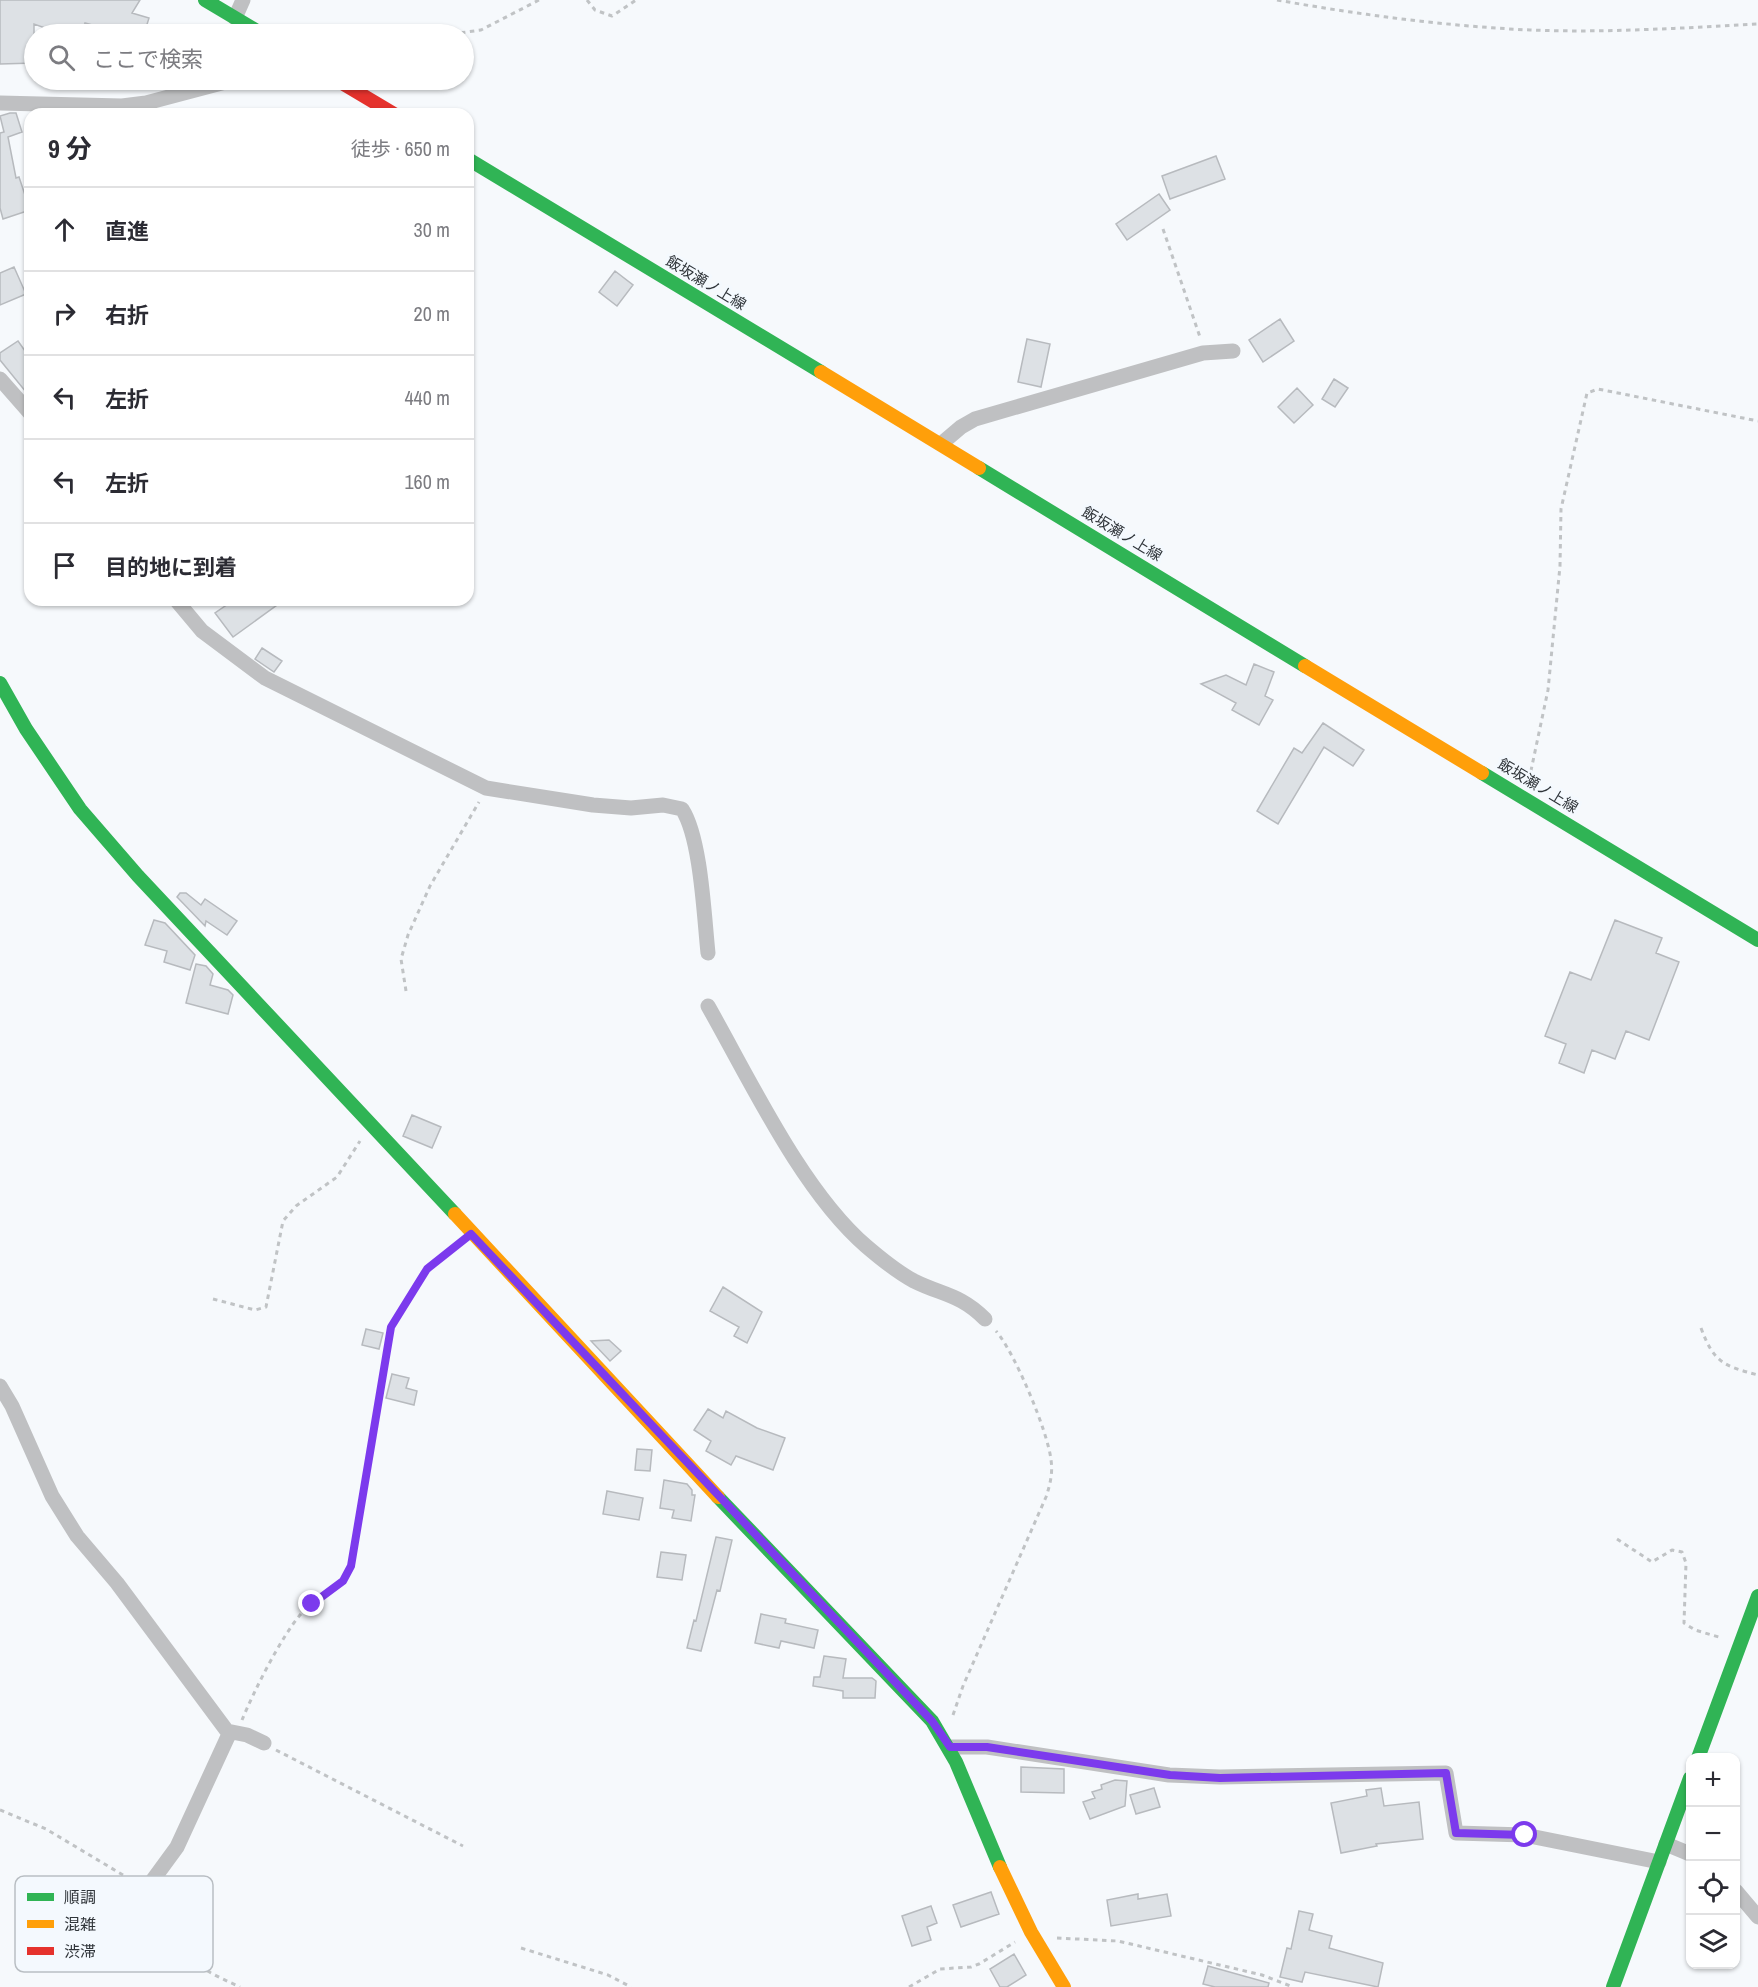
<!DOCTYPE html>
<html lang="ja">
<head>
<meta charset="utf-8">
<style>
	body { margin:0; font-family:"Archivo Narrow","Noto Sans JP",sans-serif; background:#f7f7f7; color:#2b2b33 }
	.controls { position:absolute; right:18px; bottom:18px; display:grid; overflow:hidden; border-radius:12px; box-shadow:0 2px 4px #0004 }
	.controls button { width:54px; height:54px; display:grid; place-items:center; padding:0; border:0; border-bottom:2px solid #e1e1e2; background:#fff; color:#2b2b33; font:30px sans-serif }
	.stop { position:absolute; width:18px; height:18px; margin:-14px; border:4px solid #7c3aed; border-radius:50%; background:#fff }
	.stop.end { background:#7c3aed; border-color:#fff; box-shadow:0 2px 6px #0008 }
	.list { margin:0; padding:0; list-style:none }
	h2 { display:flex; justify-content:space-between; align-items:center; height:78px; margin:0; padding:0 24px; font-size:26px }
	h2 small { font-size:20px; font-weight:400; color:#7c7c81 }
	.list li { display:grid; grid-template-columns:39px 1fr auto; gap:18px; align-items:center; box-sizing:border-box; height:84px; padding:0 24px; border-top:2px solid #e1e1e2 }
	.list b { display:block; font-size:22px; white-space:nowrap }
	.list em { font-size:20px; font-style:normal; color:#7c7c81 }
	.icon { flex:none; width:33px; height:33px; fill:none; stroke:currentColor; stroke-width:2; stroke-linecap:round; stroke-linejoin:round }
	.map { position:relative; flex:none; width:1758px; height:1987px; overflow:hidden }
	.search { position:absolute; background:#fff; box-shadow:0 2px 4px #0004; left:24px; top:24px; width:450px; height:66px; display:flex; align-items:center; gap:15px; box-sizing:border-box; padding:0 21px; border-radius:33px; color:#7c7c81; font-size:22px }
	.panel { position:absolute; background:#fff; box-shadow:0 2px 4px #0004; left:24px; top:108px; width:450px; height:498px; border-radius:18px }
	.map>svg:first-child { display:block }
</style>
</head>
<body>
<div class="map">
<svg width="1758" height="1987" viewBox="0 0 1758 1987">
	<rect width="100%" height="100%" fill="#f6f9fc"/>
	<path fill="#dde1e5" stroke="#b7babe" stroke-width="1.5" d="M0,0h140l-8,13 17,5 -5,16h-20l-39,-11 -4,11h-19l-28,-10v39l-34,1z
		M10,113h6l6,19 -14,5 8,41 3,-1 11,33 -27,9 -3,-11v-75l4,-1 -4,-16z
		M1216,156l9,23 -55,20 -8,-23z
		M1159,194l11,16 -43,30 -11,-16z
		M14,267l12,27 -26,11v-32z
		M615,271l18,14 -16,21 -18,-14z
		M1280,319l14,22 -31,21 -14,-22z
		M1027,339l23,5 -9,43 -23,-5z
		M18,341l12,17v39l-30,-37v-7z
		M1334,379l14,9 -13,19 -13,-8z
		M1297,388l16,17 -19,18 -16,-16z
		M234,600h50l-51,37 -18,-24z
		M262,648l20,13 -8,11 -19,-13z
		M1254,664l20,8 -9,24 8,4 -14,25 -27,-15 4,-7 -35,-19 25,-9 20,10z
		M1323,723l41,27 -11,16 -29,-19 -46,77 -21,-13 37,-63 8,5z
		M180,893h6l15,12 4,-6 32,22 -10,14 -21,-14 -1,5 -28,-29z
		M154,920l11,3 30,32 -5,15 -26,-8 3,-11 -22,-6z
		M1615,920l47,18 -6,15 23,9 -30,78 -23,-9 -11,28 -23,-9 -8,23 -25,-10 7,-19 -21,-8 25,-64 21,8z
		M196,964l10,2 7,8 -3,11 18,5 5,5 -5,19 -42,-11z
		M412,1115l29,12 -9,21 -29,-12z
		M723,1287l39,25 -15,31 -13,-7 5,-9 -29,-16z
		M366,1329l17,4 -4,16 -17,-4z
		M609,1340l12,11 -11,10 -19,-20z
		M392,1374l17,4 -3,10 11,3 -3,14 -28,-7z
		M708,1409l15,9 3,-7 31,17 28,10 -12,32 -37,-14 -5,9 -25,-14 5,-10 -17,-11z
		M637,1449l15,1 -2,21 -15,-1z
		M664,1480l23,4 5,6v5h3l-4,26 -19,-3 2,-8 -14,-2z
		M607,1491l36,7 -4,22 -36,-6z
		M716,1537l16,3 -12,51 -3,-1 -16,61 -14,-3 7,-28 2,1z
		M661,1552l25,3 -4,25 -25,-3z
		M761,1614l25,5 -1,4 33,7 -4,18 -33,-7 -2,7 -24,-5z
		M824,1656l22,3 -3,19h29l4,3 -1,17h-32v-7l-30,-5 1,-9h6z
		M1021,1767l43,2v24l-43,-1z
		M1115,1780l12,1 -2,25 -35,13 -7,-17 12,-4 -3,-6 10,-3 -1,-4z
		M1154,1788l6,19 -24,7 -6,-19z
		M1381,1788l3,18 35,-4 4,37 -47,5 1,2 -36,7 -10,-50 36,-7 -1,-6z
		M991,1892l8,22 -38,13 -8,-22z
		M1138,1894v5l29,-5 4,22 -60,10 -4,-26z
		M931,1906l6,17 -10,4 4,13 -19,6 -10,-30z
		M1299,1911l14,3 -4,16 23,6 -3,12 54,15 -5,24 -73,-15 -3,10 -22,-5 7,-29 4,1z
		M1014,1954l12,21 -19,12h-7l-10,-18z
		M1208,1966l61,17 -1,4h-53l-12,-3z"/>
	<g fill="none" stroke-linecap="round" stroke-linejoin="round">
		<path stroke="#c0c3c5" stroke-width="3" stroke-dasharray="4.5 4.5" stroke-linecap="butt" d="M587,0l8,10 17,6 24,-16
			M1277,0c84,15 168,26 253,30 76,3 152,-2 228,-6
			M452,34l29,-4 58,-30
			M1163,229l37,108
			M1529,780l19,-90 12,-124 1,-57 26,-116 11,-4 160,32
			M406,991l-5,-32 7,-24 22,-49 49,-84
			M213,1299l42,11 11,-3 17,-86 13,-15 41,-29 23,-36
			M1701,1328c13,35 23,38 57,47
			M1617,1539l35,23 20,-12 10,2 4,11 -2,60 11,7 27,8
			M953,1715l10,-29 83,-189c4,-12 7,-24 5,-37 -3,-28 -36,-107 -55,-129
			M242,1720c12,-29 39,-83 59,-106 17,-18 39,-25 50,-48l40,-239 36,-58 32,-24
			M276,1750l187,96
			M0,1810l46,19 87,52
			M154,1901c8,12 11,26 18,38 16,25 42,36 68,48
			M1057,1938l61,3 144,34 31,12
			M521,1948l87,27 23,12
			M909,1987l31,-18 31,-2 8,-3 36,-22"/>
		<path stroke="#bfc0c2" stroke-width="15" d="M235,18l8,-18
			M0,103l122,3 24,-3 87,-23
			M0,379l30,34
			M941,444l20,-17 14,-8 228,-66 30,-2
			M176,600l26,31 63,47 221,110 107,17 38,3 32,-3 19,4c19,29 22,107 26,144
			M708,1006c42,74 94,185 158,240 14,12 31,26 48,35 28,14 46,13 71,38
			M0,1386l12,20 40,90 25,40 40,47 110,148 20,4 17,8
			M950,1747h37l182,28 51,2 226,-4 10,60 69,2 134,27
			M1666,1844l24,10
			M147,1888l30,-41 53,-115
			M1736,1891l22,26"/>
		<path stroke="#30b455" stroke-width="14" d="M205,0l57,34
			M468,159l353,213
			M979,468l326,198
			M0,683l26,46 54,80 58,67 317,338
			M1482,773l276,167
			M718,1497l214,224 24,41 44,105
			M1698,1758l60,-162
			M1613,1987l77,-209"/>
		<path stroke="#ff9f0a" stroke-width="14" d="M821,372l158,96
			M1305,666l177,107
			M455,1214l263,283
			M1000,1867l31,65 33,55"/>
		<path stroke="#e5322d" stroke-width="14" d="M337,80l57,34"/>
	</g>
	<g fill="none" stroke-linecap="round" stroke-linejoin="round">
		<path stroke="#7c3aed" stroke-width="8" d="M312,1604l31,-23 8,-15 40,-239 36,-58 44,-35 461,487 18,26h37l183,28 50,3 226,-5 10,60 69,2"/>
	</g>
	<g text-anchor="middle" stroke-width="6" stroke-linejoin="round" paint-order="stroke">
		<g font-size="15" fill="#30353a" stroke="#f4f9fe">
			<text transform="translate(706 283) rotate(31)" y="5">飯坂瀬ノ上線</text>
			<text transform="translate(1122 534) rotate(31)" y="5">飯坂瀬ノ上線</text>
			<text transform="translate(1538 786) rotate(31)" y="5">飯坂瀬ノ上線</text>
		</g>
	</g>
	<rect x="15" y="1876" width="198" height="96" rx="9" fill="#f4f9fe" stroke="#b9bec3" stroke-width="1.5"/>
	<rect x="27" y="1893" width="27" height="8" fill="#30b455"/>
	<rect x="27" y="1920" width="27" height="8" fill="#ff9f0a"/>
	<rect x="27" y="1947" width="27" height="8" fill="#e5322d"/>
	<g font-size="16" fill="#30353a">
		<text x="64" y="1903">順調</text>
		<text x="64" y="1930">混雑</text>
		<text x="64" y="1957">渋滞</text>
	</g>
</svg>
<div class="controls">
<button>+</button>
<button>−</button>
<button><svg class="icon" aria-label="locate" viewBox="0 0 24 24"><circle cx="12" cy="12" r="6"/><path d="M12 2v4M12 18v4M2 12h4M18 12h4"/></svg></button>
<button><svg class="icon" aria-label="layers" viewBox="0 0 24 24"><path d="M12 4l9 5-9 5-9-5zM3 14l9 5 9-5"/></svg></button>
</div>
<div class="stop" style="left:1525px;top:1835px"></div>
<div class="stop end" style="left:312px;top:1604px"></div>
<div class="search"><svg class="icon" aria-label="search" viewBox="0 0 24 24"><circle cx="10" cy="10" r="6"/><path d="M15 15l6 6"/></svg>ここで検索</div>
<section class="panel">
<h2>9 分<small>徒歩 · 650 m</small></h2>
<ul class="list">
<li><svg class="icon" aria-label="ahead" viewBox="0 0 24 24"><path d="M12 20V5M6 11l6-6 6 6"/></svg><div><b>直進</b></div><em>30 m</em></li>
<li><svg class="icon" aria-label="right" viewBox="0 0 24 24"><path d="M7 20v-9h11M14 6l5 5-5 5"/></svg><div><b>右折</b></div><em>20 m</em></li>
<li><svg class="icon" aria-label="left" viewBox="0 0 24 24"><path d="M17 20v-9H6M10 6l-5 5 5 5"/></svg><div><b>左折</b></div><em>440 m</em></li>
<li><svg class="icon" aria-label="left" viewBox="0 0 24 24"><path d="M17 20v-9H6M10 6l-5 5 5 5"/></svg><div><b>左折</b></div><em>160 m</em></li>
<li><svg class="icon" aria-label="arrive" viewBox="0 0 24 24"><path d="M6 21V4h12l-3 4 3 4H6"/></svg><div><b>目的地に到着</b></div></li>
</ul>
</section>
</div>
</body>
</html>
